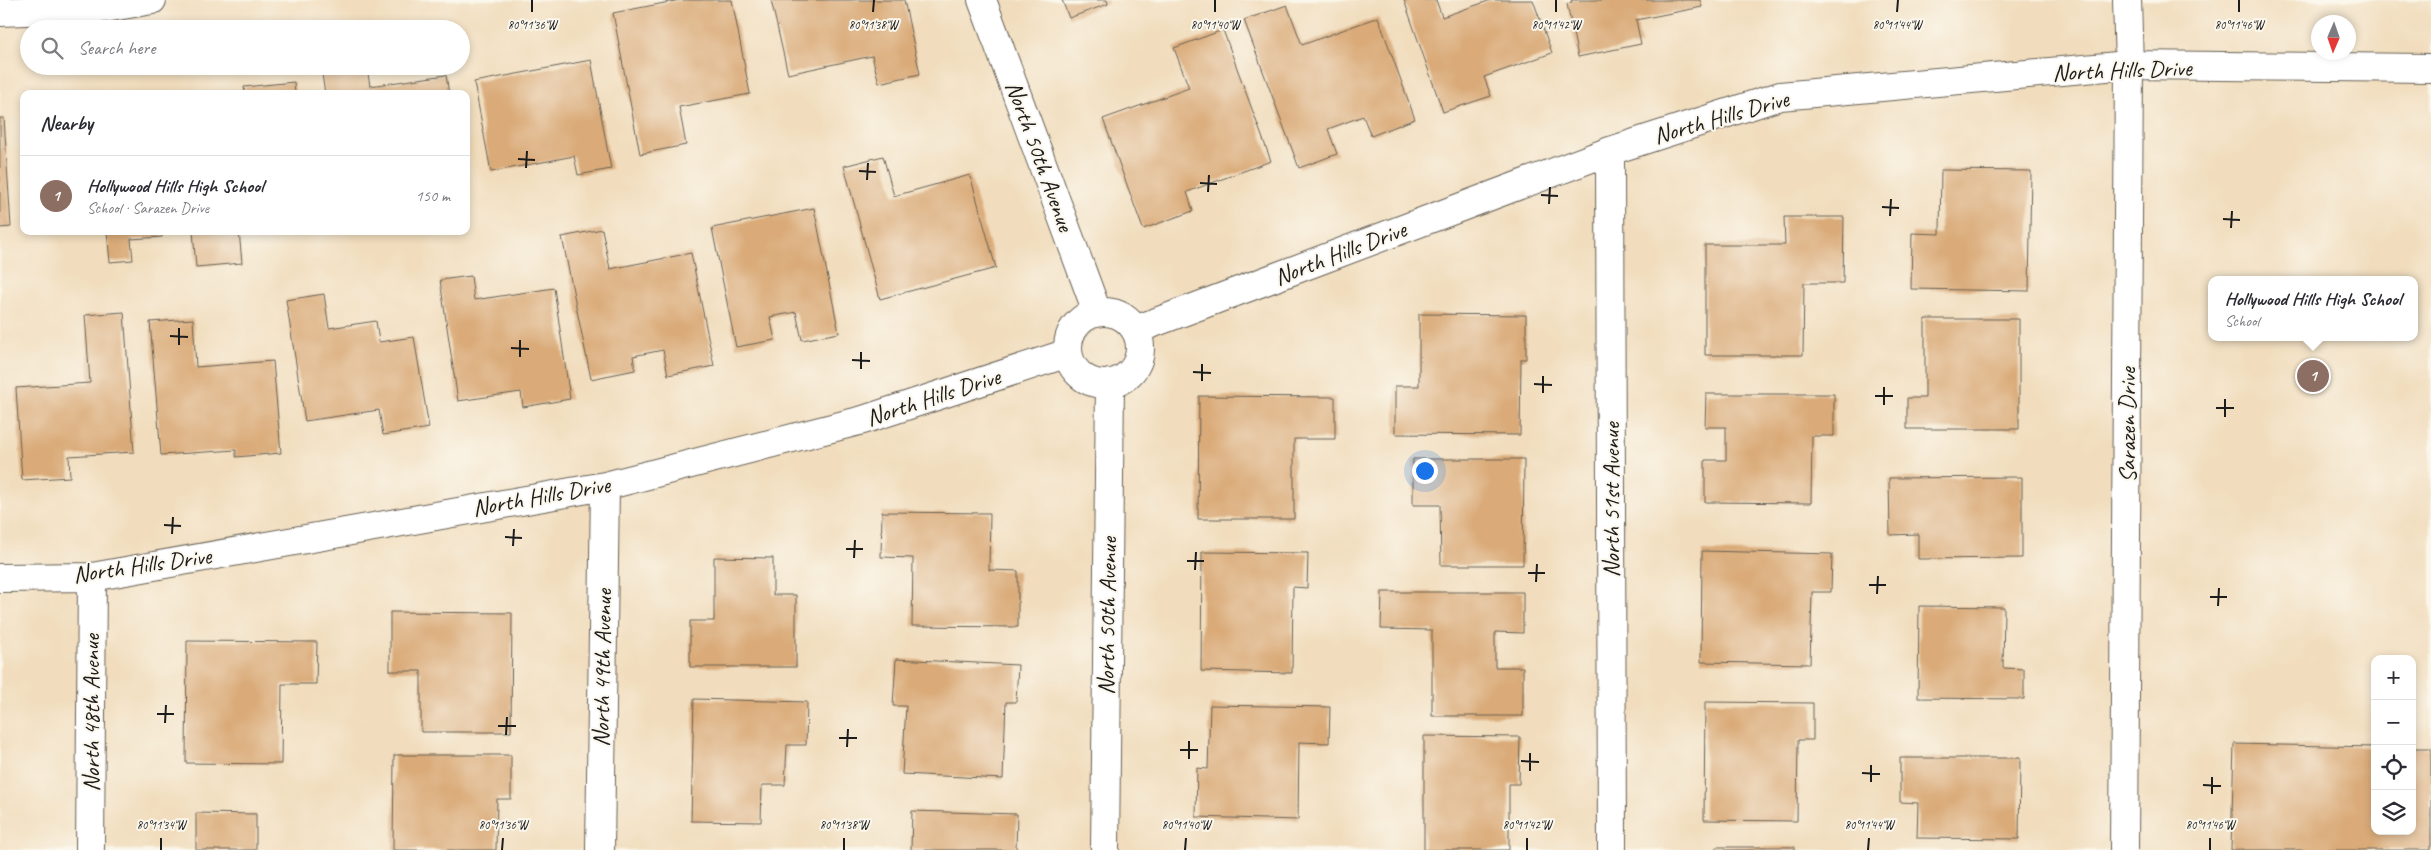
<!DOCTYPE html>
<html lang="en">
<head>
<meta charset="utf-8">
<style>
	body { margin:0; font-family:Caveat,sans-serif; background:#f2f2f3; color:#2b2b33 }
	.controls { position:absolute; right:15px; bottom:15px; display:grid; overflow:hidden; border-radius:10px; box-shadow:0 2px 8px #0003 }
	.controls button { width:45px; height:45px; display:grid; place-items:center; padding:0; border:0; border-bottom:1px solid #e1e1e2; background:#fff; color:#2b2b33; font:25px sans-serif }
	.compass { position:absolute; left:2311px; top:15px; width:45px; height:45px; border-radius:50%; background:#fff; box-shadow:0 2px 8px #0003; rotate:182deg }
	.you { position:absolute; left:1424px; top:470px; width:18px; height:18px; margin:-12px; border:4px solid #fff; border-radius:50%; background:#1a73e8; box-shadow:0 0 0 8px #1a73e833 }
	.badge { display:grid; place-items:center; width:32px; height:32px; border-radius:50%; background:#1a73e8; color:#fff; font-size:16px; font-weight:700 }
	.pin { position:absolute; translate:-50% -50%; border:2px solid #fff; box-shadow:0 1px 5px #0006 }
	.popup { position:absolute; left:2208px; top:276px; width:210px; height:65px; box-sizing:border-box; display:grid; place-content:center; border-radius:10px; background:#fff; filter:drop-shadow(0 1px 4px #0005); font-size:16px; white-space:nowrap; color:#7c7c81 }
	.popup b { font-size:19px; color:#2b2b33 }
	.popup::after { content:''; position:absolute; left:50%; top:100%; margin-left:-10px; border:10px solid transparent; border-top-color:#fff }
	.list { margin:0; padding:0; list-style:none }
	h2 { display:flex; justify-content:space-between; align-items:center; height:65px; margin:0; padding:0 20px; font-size:21px }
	h2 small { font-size:16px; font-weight:400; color:#7c7c81 }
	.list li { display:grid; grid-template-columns:32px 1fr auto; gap:15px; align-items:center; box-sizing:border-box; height:80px; padding:0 20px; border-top:1px solid #e1e1e2 }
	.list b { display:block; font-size:19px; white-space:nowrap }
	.list p { margin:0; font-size:16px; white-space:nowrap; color:#7c7c81 }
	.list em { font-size:16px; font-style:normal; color:#7c7c81 }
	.icon { flex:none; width:28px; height:28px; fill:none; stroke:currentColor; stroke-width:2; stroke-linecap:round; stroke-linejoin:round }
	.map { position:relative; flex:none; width:2431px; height:850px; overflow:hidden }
	.search { position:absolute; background:#fff; box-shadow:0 2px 8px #0003; left:20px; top:20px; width:450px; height:55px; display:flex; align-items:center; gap:12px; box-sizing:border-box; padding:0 18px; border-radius:28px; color:#7c7c81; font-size:19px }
	.panel { position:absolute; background:#fff; box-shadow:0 2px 8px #0003; left:20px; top:90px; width:450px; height:145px; border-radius:10px }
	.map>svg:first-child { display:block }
</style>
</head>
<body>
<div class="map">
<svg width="2431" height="850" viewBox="0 0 2431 850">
	<rect width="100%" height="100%" fill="#fbf7ec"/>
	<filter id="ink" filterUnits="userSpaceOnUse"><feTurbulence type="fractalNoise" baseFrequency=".02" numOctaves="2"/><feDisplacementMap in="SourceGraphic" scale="10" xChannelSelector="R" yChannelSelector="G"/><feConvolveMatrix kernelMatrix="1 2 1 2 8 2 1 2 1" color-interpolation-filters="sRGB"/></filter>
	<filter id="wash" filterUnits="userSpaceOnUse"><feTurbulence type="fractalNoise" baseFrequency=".0096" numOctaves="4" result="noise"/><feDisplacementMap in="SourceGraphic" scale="20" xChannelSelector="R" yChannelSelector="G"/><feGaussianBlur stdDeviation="1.12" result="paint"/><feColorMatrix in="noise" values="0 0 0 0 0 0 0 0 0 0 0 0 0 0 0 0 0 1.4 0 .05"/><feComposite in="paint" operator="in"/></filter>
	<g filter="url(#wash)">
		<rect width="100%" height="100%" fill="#f1ddbd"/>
		<g id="blocks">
			<path fill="#daab79" d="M680,0h52l18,94 -71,13 7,38 -46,9 -27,-141z
				M771,0h133l16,74 -41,9 -7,-27 -84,18z
				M1062,0h45l1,4 -39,14z
				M1404,0h32l6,17 49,-17h42l19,53 -68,24 7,19 -48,16z
				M1571,0h129l2,7 -66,13 5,24 -63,13 -11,-53 5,-2z
				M1287,5l15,40 76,-28 37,102 -44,17 -8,-20 -35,13 9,25 -38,14 -55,-148z
				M1223,30l48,131 -84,31 6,19 -50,18 -40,-110 86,-31 -15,-40z
				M591,60l20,109 -33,6 -4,-19 -83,16 -17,-90z
				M367,68l3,18 76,-11 3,19h-124l-3,-20z
				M294,82l1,12h-50l-1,-7z
				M0,118h4l7,109 -11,1z
				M883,156l11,40 76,-21 26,93 -116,31 -36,-133z
				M1941,170l90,1 -2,120 -118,-2 1,-56 28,1z
				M814,208l25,125 -37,7 -6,-28 -26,5 5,23 -39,7 -24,-119z
				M1784,217h60l-1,66h-39l-1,72h-98v-110h80z
				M602,229l8,40 81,-16 23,113 -46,9 -5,-25 -30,6 2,14 -44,9 -29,-142z
				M107,231h54l1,6 -31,2 2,21 -23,2z
				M193,231h46l3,32 -46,4z
				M471,276l3,24 80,-12 16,111 -47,8 -2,-15 -63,9 -18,-121z
				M324,294l5,34 47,-7 3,21 35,-5 15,91 -46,7 -4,-25 -74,11 -19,-121z
				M124,312l10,140 -65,4 1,21 -48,3 -6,-92 74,-5 -5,-68z
				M1419,314l107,1v44h-5l-1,76 -125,-1v-48h24z
				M193,319l3,48 77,-6 8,92 -45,4v-7l-75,5 -11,-133z
				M1925,319h94v110h-112v-31h18z
				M1706,394h128v42h-22l-1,67 -106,-1v-42h21v-33h-21z
				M1199,396l136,1v42h-41v80h-96z
				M1413,459h111l-1,106h-82l-1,-60h-27z
				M2022,477v81l-104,1v-25l-28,1 -1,-57z
				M882,512l108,1 -1,57 29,1v56l-106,-1 1,-68 -32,-1z
				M1702,551l130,3 -1,38h-19l-2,72 -109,-2z
				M1202,552l106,1 -1,35 -14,-1 -1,86 -91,-2z
				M714,557l59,1v37h23v72h-106v-46h24z
				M1382,592h141v41l-28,-1v35h28v49h-91v-86l-51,-1z
				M1919,606l85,1 -1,61 21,1v30l-106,-1z
				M390,612l122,1 -1,119h-90v-61h-31z
				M187,641l130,1 -1,42h-34l-1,80 -95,-1z
				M896,659l122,6 -2,37h-10l-3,77 -101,-5 4,-68h-13z
				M694,699l113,3 -1,43h-19l-2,40h-23l-1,37 -70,-1z
				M1705,702l108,1v37h-15l-1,81 -93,-1z
				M1210,705l120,2 -1,36 -30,-1 -1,78 -102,-3 1,-49 11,1z
				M1424,736l96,1 -1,47h-10v66h-85z
				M2234,744l141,3v84h37v-83h19v102h-200z
				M394,755h117v44h-14l-1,51h-103z
				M1900,758h120l-1,81 -102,-1 1,-35 -18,-1z
				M912,811l105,3 -1,36h-105z
				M196,813l60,1v36h-60z
				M1716,847h79v3h-79z"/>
		</g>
	</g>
	<g filter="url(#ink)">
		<use href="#blocks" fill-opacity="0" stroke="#676054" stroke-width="1"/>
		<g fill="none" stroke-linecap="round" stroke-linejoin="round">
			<defs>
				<path id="street" d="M982,0l115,312
					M0,12l105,-4 47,-8
					M1610,151l2,699
					M1068 348a36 36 0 1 1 72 0a36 36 0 1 1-72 0Z
					M1135,330l475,-179 170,-55 349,-31 302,3
					M0,578l92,-1 513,-91 258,-66 205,-67
					M90,850l2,-273
					M600,850l5,-364
					M1105,850l5,-467
					M2124,850l5,-785 -2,-65"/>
			</defs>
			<use href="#street" stroke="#676054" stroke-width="30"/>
			<use href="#street" stroke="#fff" stroke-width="28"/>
		</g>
	</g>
	<path fill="none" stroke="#1c1c1c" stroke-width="2" d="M532,12v-12M873,12l1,-12M1215,12v-12M1556,12v-12M1897,12l1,-12M2239,12v-12M518,159l17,1M526,168l1,-17M859,171l17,1M867,180l1,-17M1200,183l17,1M1208,192l1,-17M1541,195l17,1M1549,204l1,-17M1882,207l17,1M1890,216l1,-17M2223,219l17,1M2231,228l1,-17M170,336l18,1M179,345v-17M511,348l18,1M520,357v-17M852,360l18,1M861,369v-17M1193,372l18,1M1202,381v-17M1534,384l18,1M1543,393v-17M1875,396h18M1884,405v-18M2216,408h18M2225,417v-18M164,525l17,1M172,534l1,-17M505,537l17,1M513,546l1,-17M846,549h17M854,558l1,-18M1187,561h17M1195,570l1,-18M1528,573h17M1536,582l1,-18M1869,585h17M1877,594l1,-18M2210,597h17M2218,606l1,-18M157,714h17M165,723l1,-18M498,726h18M506,735l1,-18M839,738h18M847,747l1,-18M1180,750h18M1189,759v-18M1521,761l18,1M1530,771v-18M1862,773l18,1M1871,782v-17M2203,785l18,1M2212,794v-17M161,850v-12M502,850l1,-12M844,850v-12M1185,850l1,-12M1527,850v-12M1868,850l1,-12M2210,850v-12"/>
	<g text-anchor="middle" stroke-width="4" stroke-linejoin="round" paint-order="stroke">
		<g font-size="24" fill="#1c1c1c" stroke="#fbf7ec">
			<text transform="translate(2122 70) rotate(-2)" y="8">North Hills Drive</text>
			<text transform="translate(1721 117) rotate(-16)" y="8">North Hills Drive</text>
			<text transform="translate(1040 156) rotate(70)" y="8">North 50th Avenue</text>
			<text transform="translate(1340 253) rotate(-21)" y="8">North Hills Drive</text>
			<text transform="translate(933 397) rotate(-18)" y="8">North Hills Drive</text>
			<text transform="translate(2127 425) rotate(-90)" y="8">Sarazen Drive</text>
			<text transform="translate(541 496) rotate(-10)" y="8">North Hills Drive</text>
			<text transform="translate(1611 500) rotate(-90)" y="8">North 51st Avenue</text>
			<text transform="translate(142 565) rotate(-8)" y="8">North Hills Drive</text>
			<text transform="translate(1107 616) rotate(-89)" y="8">North 50th Avenue</text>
			<text transform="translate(602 668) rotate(-89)" y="8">North 49th Avenue</text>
			<text transform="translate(91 713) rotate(-90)" y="8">North 48th Avenue</text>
		</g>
	</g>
	<g font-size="12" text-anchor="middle" fill="#1c1c1c" stroke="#fbf7ec" stroke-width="4" stroke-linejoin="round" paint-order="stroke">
		<text x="532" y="29">80°11'36"W</text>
		<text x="873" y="29">80°11'38"W</text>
		<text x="1215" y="29">80°11'40"W</text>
		<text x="1556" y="29">80°11'42"W</text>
		<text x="1897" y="29">80°11'44"W</text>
		<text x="2239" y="29">80°11'46"W</text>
		<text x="161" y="829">80°11'34"W</text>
		<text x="503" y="829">80°11'36"W</text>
		<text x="844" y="829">80°11'38"W</text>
		<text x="1186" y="829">80°11'40"W</text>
		<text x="1527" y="829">80°11'42"W</text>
		<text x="1869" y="829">80°11'44"W</text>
		<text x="2210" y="829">80°11'46"W</text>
	</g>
</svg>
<div class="controls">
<button>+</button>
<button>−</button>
<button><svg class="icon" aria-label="locate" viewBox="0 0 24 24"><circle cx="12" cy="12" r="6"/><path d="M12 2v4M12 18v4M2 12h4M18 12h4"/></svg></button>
<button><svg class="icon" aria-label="layers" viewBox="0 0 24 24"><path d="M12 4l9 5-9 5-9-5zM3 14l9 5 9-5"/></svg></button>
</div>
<svg class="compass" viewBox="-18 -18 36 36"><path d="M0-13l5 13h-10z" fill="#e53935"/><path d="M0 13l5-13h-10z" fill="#7c7c81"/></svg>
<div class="you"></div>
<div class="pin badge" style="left:2313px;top:376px;background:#8d6e63">1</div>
<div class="popup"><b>Hollywood Hills High School</b>School</div>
<div class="search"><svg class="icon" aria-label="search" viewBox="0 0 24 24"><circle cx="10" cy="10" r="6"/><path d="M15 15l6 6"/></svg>Search here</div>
<section class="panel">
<h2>Nearby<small></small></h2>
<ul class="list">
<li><span class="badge" style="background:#8d6e63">1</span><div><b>Hollywood Hills High School</b><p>School · Sarazen Drive</p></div><em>150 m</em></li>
</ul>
</section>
</div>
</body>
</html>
